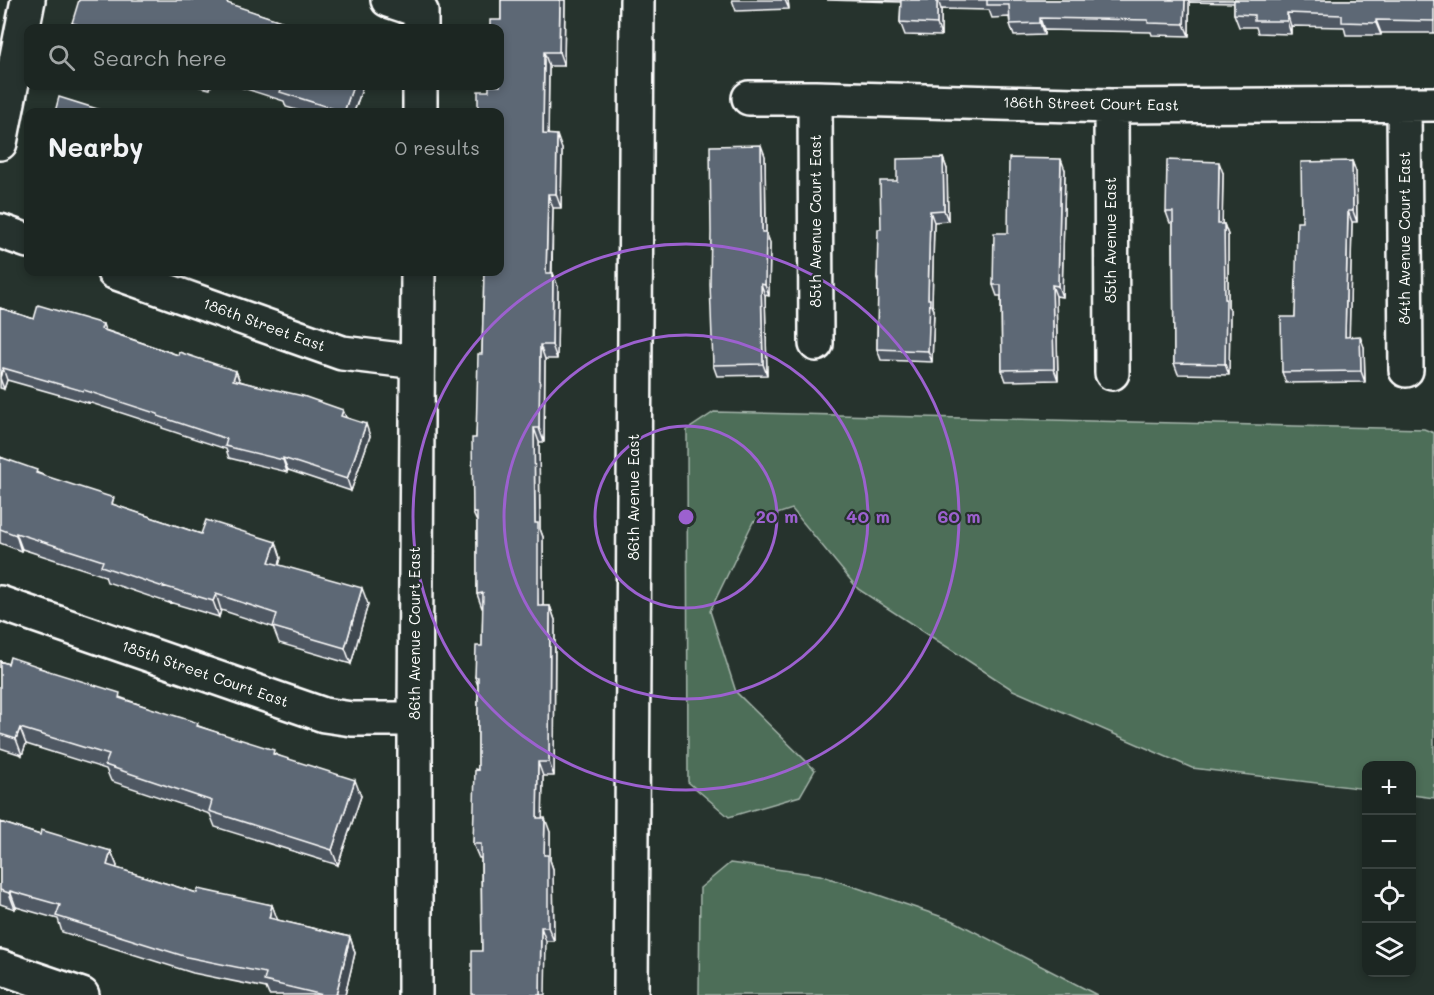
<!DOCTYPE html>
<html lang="en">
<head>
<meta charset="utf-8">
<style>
	body { margin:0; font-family:Mali,sans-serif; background:#29322f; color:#f1f3f6 }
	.controls { position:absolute; right:18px; bottom:18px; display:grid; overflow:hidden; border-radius:12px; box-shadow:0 3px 9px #0003 }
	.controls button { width:54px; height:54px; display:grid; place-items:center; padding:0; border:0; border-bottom:2px solid #3a4340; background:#1c2622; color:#f1f3f6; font:30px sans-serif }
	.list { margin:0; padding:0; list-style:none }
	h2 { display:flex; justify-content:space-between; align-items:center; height:78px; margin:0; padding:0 24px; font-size:26px }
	h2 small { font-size:20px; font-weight:400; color:#a0a5a5 }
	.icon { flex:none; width:33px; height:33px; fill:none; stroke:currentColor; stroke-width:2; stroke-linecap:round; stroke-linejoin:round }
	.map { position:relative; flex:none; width:1434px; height:995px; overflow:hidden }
	.search { position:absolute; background:#1c2622; box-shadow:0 3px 9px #0003; left:24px; top:24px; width:480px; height:66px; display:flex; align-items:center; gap:15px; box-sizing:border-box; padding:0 21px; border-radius:12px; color:#a0a5a5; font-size:22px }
	.panel { position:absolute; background:#1c2622; box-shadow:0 3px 9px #0003; left:24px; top:108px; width:480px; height:168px; border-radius:12px }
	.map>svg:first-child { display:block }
</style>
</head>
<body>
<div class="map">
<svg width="1434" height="995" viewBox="0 0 1434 995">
	<rect width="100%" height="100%" fill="#26332d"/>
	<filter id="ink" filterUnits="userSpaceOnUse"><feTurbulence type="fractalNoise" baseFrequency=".0167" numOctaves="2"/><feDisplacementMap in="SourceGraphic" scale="12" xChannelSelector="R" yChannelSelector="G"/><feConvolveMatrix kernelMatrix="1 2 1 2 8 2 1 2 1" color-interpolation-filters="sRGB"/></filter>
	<g filter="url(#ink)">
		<path fill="#4d6e58" stroke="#a6b6ac" stroke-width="1.5" d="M714,412l710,17 10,4v365l-22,-3v-29h-46v23l-174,-21 -179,-78 -155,-101 -66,-80 -39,13 -43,89 26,81 79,78 -15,26 -71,21 -41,-35 -1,-352z
			M730,863l90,12 134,46 143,74h-398l1,-107z"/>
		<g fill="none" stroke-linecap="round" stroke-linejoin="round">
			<defs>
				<path id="minor" d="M388,0l33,11v17
					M749,98h66l296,8 323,-2
					M815,98l1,246
					M1404,105l2,265
					M1111,106l1,267
					M420,112v-26
					M0,143l28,-143
					M0,231l28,10
					M114,272l228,81 75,9
					M0,603l324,112 28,4h63
					M0,967l82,28
					M415,995v-276l3,-447"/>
				<path id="tertiary" d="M631,995l6,-995"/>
			</defs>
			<use href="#minor" stroke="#fff" stroke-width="38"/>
			<use href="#tertiary" stroke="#fff" stroke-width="38"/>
			<use href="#minor" stroke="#26332d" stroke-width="33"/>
			<use href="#tertiary" stroke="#26332d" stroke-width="33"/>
		</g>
		<path fill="#505964" stroke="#fff" stroke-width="1.5" d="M501,0h64l-1,66h-15l-1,68 14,15 -1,59h-8l-1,65h1l5,14 -1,72h-12l-1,83h-5l1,87 3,8v69h7l5,14 -1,156h-11l-1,42 8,14v28l3,9 1,72h-8l-64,10 -1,-93h-2l-6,-14 5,-74v-84l-3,-9 7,-31 1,-38h-1l-5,-14v-72l-4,-9 3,-75 6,-84 2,-80h-2l-1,-2h19l-11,-181 12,-71z
			M732,0h56l1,9 -53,2z
			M827,0h607v33h-53v2h-35l-2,-8 -53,-1v8l-33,-1 -2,-6h-17l-5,-13v-11l-45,-1v34l-37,-1 -1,-3 -107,-2v5l-30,1 -4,-12 -1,-7 -17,1 -3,-8 -48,-1v27l-36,-1 -5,-13 1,-20z
			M227,1l1,3 74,24h10h-238l-2,-5z
			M197,86h14l-1,3z
			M237,86h126l-9,26h-51l-17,-5 -2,-6z
			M765,156l1,76 4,11 -1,53 -4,-1 2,80 -50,1 -4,-11z
			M943,158l4,11 1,52 -14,1 -2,83 2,5 -2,52 -51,-2 -4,-11 1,-65 -1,-5 4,-50 16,-48z
			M1352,161l4,11 1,50h-5l-3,114 15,11 1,35 -79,1 -4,-11 13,-55 7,-95z
			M1065,170l-3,127 -6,-1 2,84 -52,1 -4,-11 -1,-74h-4l-4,-11 15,-52z
			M1223,173l-1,51h2l4,11v72l2,3 -1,65 -51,-1 -4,-11 -1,-140h-3l-4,-11z
			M0,308l34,11 69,5 2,6 73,25 58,16 4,10 106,37 24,18 -19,55 -63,-21 -1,2 -58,-14 -3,-9 -64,-21v-2l-74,-24v1l-81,-23 -3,9 -4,-1z
			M0,457l117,49 84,28 75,8 5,16 -2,7 89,39 -17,60 -72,-21 -6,-16 -52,-17 -2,7 -50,-15v1l-62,-21 -2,-6 -83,-27 -1,2 -21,-8z
			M0,661l8,3 32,3v1l235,86 86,42 -23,69 -123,-38 -5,-13 -99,-33 -5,-12 -80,-25 -4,11 -22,-7z
			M0,822l40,13 71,16 6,15 -1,2 81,25 75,12 5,15 73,17 5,16 -10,42h-76l-3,-7 -73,-15 -131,-41 -4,-13 -42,-12 -1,2 -15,-5z"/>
		<path fill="#414851" stroke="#fff" stroke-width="1.5" d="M560,0h5l-1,66 -5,-14z
			M785,0h3l1,9z
			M937,0h1l3,9v27l-4,-12z
			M1185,0h3l1,2v34l-5,-12z
			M1287,13l4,13v8l-4,-13z
			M1040,18l4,12v5l-4,-12z
			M1376,20l5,13v2l-5,-12z
			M544,52l5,14 -1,82 -5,-14z
			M353,86h10l-9,26h-10z
			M557,135l5,14 -1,59 -5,-14z
			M761,145l4,11 1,78v-2l4,11 -1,53 -4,-11 -3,-53z
			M943,158l4,11 1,52 -4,-11z
			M1061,159l4,11 -3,127 -4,-11z
			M1352,161l4,11 1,50 -4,-11z
			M1219,162l4,11 -1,62 -4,-11z
			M548,194l5,14 -2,79 -5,-14z
			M930,211l4,11 -2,83 2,5 -2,52 -4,-11v-52z
			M1348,211l4,11 -3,126 -4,-11z
			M1224,224l4,11v72l2,3 -1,65 -4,-11z
			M553,273l5,14 -1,72 -5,-14z
			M761,284l4,11 2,80 -4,-11z
			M1052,285l4,11 2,84 -4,-11z
			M1360,336l4,11 1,35 -4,-11z
			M540,345l5,14 -1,83 -5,-14z
			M3,368l4,12 -3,9 -4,-11z
			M236,371l4,12 -7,-3z
			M343,410l5,12 -7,-6z
			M366,424l4,12 -19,55 -4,-12z
			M534,428l5,14 1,87 3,8v83l-5,-14 -3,-83z
			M283,458l5,12 -1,2 -4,-12z
			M16,533l6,16 -1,2 -5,-16z
			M276,542l5,16 -6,20 -6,-16z
			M362,588l6,16 -17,60 -6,-16z
			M216,594l5,16 -2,7 -6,-16z
			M550,606l5,14 -1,156 -5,-14z
			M20,728l6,16 -4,11 -6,-16z
			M538,762l5,14 -1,56 -5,-14z
			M355,780l6,16 -23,69 -6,-15z
			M545,818l5,14v28l3,9 1,72 -6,-14 -4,-72z
			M111,851l6,15 -5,15 -5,-16z
			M10,891l6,16 -1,2 -6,-16z
			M272,905l6,16 -9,-3z
			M541,927l5,14 -1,54h-5z
			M350,937l5,16 -10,42h-9z"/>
		<path fill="#5d6774" stroke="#fff" stroke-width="1.5" d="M79,0h144l4,1v2l75,25v-3l10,3h-222l-18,-5z
			M501,0h59l-1,52h-15l-1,82 14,1 -1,59h-8l-2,79h7l-1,72h-12l-1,83h-5l1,95h3v83h12l-1,156h-11l-1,56h8l-1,37h4v72h-7l-1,68h-68v-44h10l-1,-107h-8l2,-75 3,1v-93h-3l1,-31h6l1,-53 -6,1v-81h-4l-1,-75h4l2,-84h4l2,-82h16v-160h-22v-21h11v-5h11v-58h-10v-8h11z
			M901,0h36v24l-37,-2z
			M987,0h198l-1,24 -36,-1v-3l-108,-2v5l-30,1 -1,-19h-22z
			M1234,0h200v21l-58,-1v3l-34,-1v-7l-55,-2v8h-33v-6l-20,-1z
			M276,86h77l-9,26 -64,-20 2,-5z
			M59,97l48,15h-52z
			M761,145l1,87h4l-1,53 -4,-1 2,80 -50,1 -3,-81 1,-52 -1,-86z
			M943,158l1,52 -14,1 -2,88h2l-2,52 -51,-2 1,-70h-1l1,-50h3l-1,-48h17v-22z
			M1009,158l52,1 -3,127 -6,-1 2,84 -52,1 -1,-85h-8l1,-52h14z
			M1167,160l52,2 -1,62h6l1,75h1l-1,65 -51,-1 -1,-151h-7z
			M1352,161l1,50h-5l-3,126 15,-1 1,35 -79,1 -1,-55h14l2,-95h5l-1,-60z
			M38,305l65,19 -2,5 77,26 1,-3 57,19 -3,9 70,16 40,14 -2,6 25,8 -19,55 -64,-21v2l-58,-14 2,-7 -69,-23v-2l-74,-24 -1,1 -80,-23 -3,9v-69l34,11z
			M0,457l37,13 -1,3 78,25 -2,6 89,30 5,-14 70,22 -7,20 93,26 -17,60 -72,-21 4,-13 -61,-20 -3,7 -50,-15v1l-62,-21 2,-5 -87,-28v2l-16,-6z
			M10,657l30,10 -1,1 81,25 -1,5 79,25 -1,3 77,24 -1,4 82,26 -23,70 -123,-39 3,-10 -107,-36 4,-10 -89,-27 -4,11 -16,-5v-73l8,3z
			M0,822l40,13 1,-5 70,21 -4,14 90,28 1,-4 74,16 -3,13 81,19 -14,58h-13l-59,-14 2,-8 -79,-16 -131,-41 4,-11 -50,-14 -1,2 -9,-3z"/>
	</g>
	<g fill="none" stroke="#9c61cf" stroke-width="3">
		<circle cx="686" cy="517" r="91"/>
		<circle cx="686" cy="517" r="182"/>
		<circle cx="686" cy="517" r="273"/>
	</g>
	<g text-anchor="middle" stroke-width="4.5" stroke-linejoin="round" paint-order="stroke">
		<g font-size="15" fill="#fff" stroke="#26332d">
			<text transform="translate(1091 104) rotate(1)" y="5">186th Street Court East</text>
			<text transform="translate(816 221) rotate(-90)" y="5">85th Avenue Court East</text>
			<text transform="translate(1405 238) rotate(-90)" y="5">84th Avenue Court East</text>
			<text transform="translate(1111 240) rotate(-90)" y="5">85th Avenue East</text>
			<text transform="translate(264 325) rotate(20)" y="5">186th Street East</text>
			<text transform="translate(634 497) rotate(-90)" y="5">86th Avenue East</text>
			<text transform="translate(415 633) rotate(-90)" y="5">86th Avenue Court East</text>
			<text transform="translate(205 674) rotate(19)" y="5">185th Street Court East</text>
		</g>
	</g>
	<circle cx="686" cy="517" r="9" fill="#9c61cf" stroke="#26332d" stroke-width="3"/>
	<g font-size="18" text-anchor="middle" font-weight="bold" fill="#9c61cf" stroke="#26332d" stroke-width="4.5" stroke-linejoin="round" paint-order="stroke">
		<text x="777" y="523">20 m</text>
		<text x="868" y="523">40 m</text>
		<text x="959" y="523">60 m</text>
	</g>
</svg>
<div class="controls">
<button>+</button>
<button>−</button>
<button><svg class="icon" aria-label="locate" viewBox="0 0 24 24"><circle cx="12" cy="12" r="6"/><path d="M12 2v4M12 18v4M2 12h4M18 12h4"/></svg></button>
<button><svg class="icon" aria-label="layers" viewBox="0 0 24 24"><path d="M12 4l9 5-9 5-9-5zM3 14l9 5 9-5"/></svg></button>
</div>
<div class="search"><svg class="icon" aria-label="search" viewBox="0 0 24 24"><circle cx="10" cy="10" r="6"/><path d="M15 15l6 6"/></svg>Search here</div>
<section class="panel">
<h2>Nearby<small>0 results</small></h2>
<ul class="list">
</ul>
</section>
</div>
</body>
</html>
